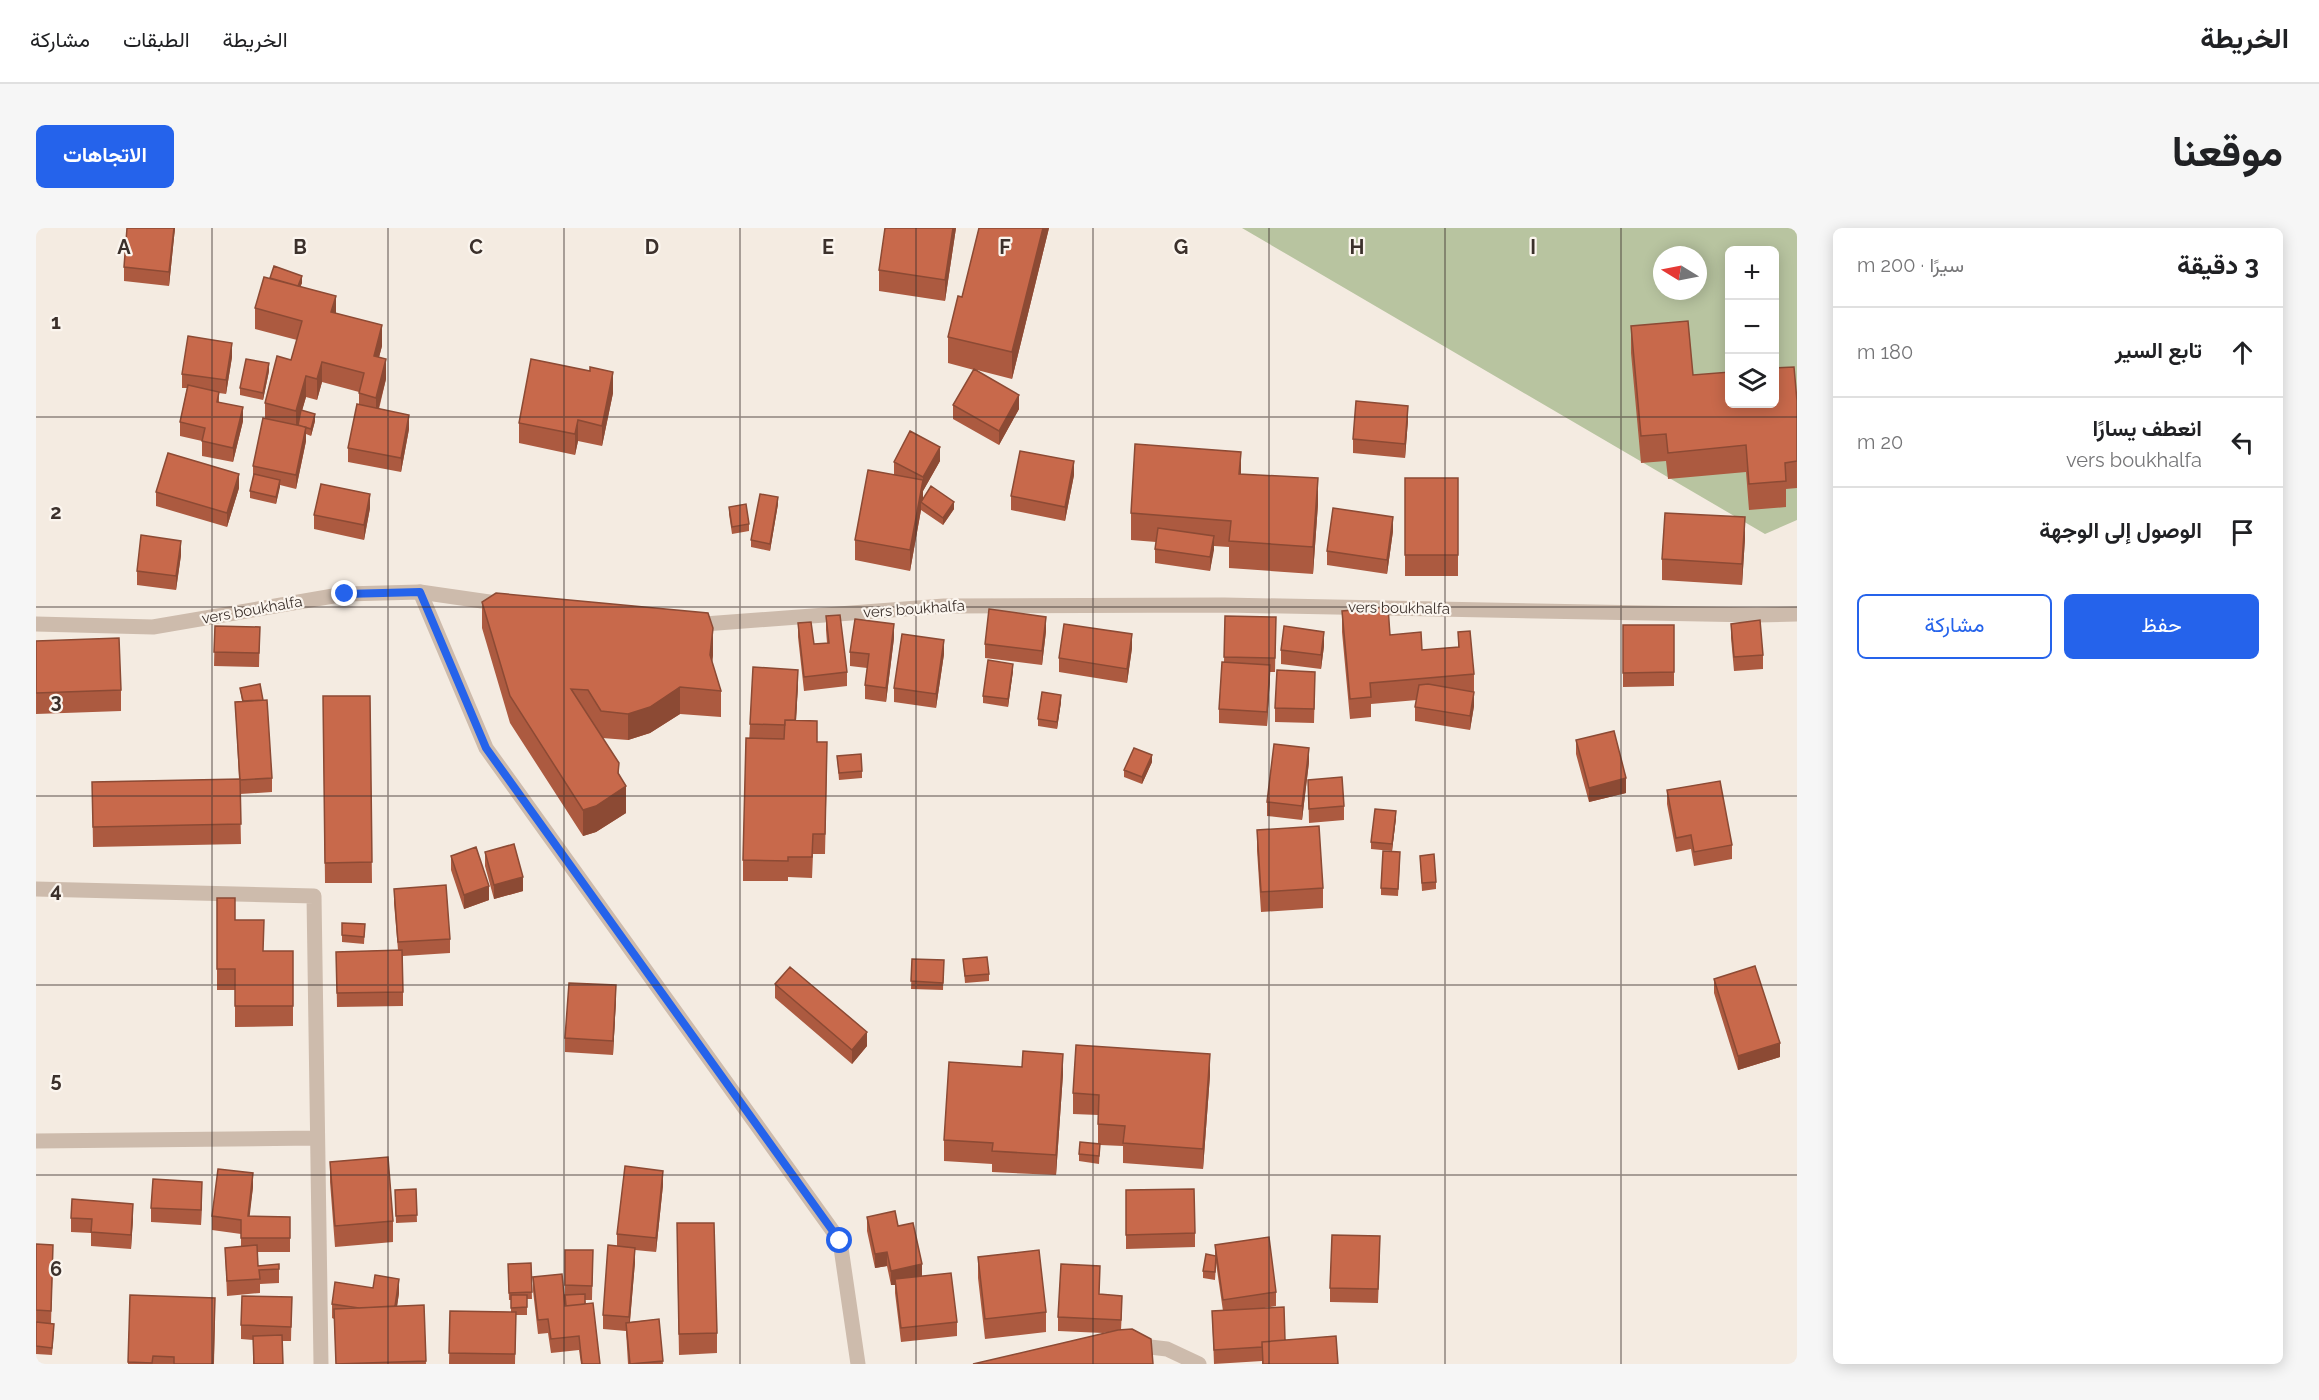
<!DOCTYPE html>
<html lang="ar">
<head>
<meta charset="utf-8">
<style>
	body { margin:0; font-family:Raleway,Vazirmatn,sans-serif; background:#f6f6f6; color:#202124; direction:rtl }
	.controls { position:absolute; right:18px; top:18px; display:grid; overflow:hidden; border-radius:9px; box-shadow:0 3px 15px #0003 }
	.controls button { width:54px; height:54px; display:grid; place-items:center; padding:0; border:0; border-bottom:2px solid #e0e0e0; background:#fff; color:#202124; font:30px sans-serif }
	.compass { position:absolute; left:1617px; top:18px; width:54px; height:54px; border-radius:50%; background:#fff; box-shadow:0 3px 15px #0003; rotate:280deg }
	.stop { position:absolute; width:18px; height:18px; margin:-14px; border:4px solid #2563eb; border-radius:50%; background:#fff }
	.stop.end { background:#2563eb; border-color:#fff; box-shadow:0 2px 6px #0008 }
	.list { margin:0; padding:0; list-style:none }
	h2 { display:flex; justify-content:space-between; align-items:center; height:78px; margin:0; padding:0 24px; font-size:26px }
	h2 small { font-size:20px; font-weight:400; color:#757577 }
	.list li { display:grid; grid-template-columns:39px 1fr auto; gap:18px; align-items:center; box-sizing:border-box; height:90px; padding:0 24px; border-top:2px solid #e0e0e0 }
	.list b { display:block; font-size:22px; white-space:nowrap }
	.list p { margin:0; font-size:20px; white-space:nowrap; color:#757577 }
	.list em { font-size:20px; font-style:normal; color:#757577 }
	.actions { display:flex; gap:12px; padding:18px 24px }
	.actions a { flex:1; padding:14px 0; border:2px solid #2563eb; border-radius:9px; text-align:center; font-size:21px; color:#2563eb }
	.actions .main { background:#2563eb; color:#fff }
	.icon { flex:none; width:33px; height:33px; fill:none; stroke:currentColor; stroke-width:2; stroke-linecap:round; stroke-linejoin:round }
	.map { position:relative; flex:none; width:1761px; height:1136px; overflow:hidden; direction:ltr; border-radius:9px }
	header { display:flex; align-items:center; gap:36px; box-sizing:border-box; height:84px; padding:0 30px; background:#fff; border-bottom:2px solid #e0e0e0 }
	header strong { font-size:28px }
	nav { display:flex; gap:33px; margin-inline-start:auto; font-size:21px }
	.intro { display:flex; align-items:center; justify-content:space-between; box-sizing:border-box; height:144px; padding:0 36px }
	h1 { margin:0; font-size:42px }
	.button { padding:15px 27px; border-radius:9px; background:#2563eb; color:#fff; font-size:21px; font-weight:700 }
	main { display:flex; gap:36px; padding:0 36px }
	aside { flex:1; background:#fff; border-radius:9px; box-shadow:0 3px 15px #0003 }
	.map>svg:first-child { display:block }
</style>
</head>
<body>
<header>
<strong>الخريطة</strong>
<nav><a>الخريطة</a><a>الطبقات</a><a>مشاركة</a></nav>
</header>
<div class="intro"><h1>موقعنا</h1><a class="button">الاتجاهات</a></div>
<main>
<aside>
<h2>3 دقيقة<small>سيرًا · 200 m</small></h2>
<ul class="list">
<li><svg class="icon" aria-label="ahead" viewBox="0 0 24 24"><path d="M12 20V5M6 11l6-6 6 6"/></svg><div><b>تابع السير</b></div><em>180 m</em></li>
<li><svg class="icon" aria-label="left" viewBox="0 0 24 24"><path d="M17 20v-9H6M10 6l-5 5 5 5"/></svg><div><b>انعطف يسارًا</b><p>vers boukhalfa</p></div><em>20 m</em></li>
<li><svg class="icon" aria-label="arrive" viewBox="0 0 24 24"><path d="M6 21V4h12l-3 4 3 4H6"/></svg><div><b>الوصول إلى الوجهة</b></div></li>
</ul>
<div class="actions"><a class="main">حفظ</a><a>مشاركة</a></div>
</aside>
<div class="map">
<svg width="1761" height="1136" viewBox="0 0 1761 1136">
	<rect width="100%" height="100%" fill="#f4ebe1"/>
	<path fill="#b8c4a0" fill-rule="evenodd" d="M1206,0h555v292l-32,14zM1694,22h44v154h-44zM1626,27h36v36h-36z"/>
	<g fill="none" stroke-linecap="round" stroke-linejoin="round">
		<path stroke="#cdbbac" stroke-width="15" d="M384,364l66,156 354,493 18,123
			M0,661l278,7 7,468
			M0,913l280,-3
			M1097,1117l34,4 32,15"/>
		<path stroke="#cdbbac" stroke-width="15" d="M0,396l117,3 192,-33 75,-2 83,12
			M655,397l253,-19 280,-1 533,10 40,-1"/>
	</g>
	<path fill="#ac5a40" d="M91,0h48l-6,58 -45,-5v-14z
		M920,0l-11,73 -66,-10v-21z
		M943,0h70l-37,151 -35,-9 42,39 -20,36 -46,-26v-14l21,-35 -26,-7v-26l14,-40z
		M234,50l32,5 -2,3 36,27 46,33 -3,11 7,22 -7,30 30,20 -8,43 -53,-10v-14l11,-43v-13l-37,-10 -5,18 -11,-3 -4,13 13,11 -4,15 -5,-2v7l-10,48 -16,-4 -4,19 -26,-6v-7l3,-13v-12l12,-47v-16l26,-43 6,-20 -42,-11v-21z
		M1595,98l62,49 104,26v87l-11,1v18l-37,3 -3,-38 -78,7 -2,-18 -25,2 -10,-110z
		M196,129l-6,37 -7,-1v9l24,19 -10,41 -31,-6v-15l-22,-5v-14l7,-34h-5v-14z
		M233,143l-6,29 -23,-5v-7z
		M554,143l23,22 -11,53 -24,-5 -3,14 -56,-12v-20z
		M1372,192l-3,38 -52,-5v-14z
		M904,233l-17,30v9l31,9 -11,16 -22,-15 -11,61 -55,-11v-20l39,-65v-13z
		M1205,246l77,30 -5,70 -84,-6v-21l-15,-1 -4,25 -55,-8v-14l1,-7 -25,-2v-27z
		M1038,247l-9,46 -54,-11v-14z
		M1369,250h53v98h-53z
		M203,260l-12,39 -71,-21v-14z
		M742,276l-8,47 -19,-4v-7z
		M693,279l20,17v7l-17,3 -3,-20z
		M334,280l-6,32 -50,-11v-14z
		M1357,303l-6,43 -60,-9v-14z
		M1709,310l-3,47 -80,-5v-21z
		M145,327l-5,35 -39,-5v-14z
		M446,374l231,53 -1,7 9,29v26l-41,-3 -30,19 -22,7 -26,-2 17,36 7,39 -30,19 -13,4 -73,-113 -28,-95z
		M1306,383l80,39 36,-3v-15l16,42v32l-4,24 -55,-9v-14l2,-7 -46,4v13l-21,2 -8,-87z
		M790,388l21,56v14l-43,5 -6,-54v-14l16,21 13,-1 -1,-13z
		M1189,388l51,1 -1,55h-5l-3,54 -48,-3v-14l5,-47z
		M1695,396l32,31v14l-29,2 -3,-33z
		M1587,397h51v61l-51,1z
		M179,398l45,1 -1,40 -45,-1z
		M1010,403l-4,34 -57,-7v-14z
		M858,410l-8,64 -21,-3v-14l2,-17 -17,-2v-14z
		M0,413l85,49v21l-85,3z
		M1288,418l-3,23 -40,-5v-14z
		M1096,420l-5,35 -68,-11v-14z
		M908,426l-8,54 -42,-6v-14z
		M977,443l-5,36 -25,-4v-7z
		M762,456l-2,36 21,22 10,21 -2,91h-12l-1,24 -24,-1v4h-45v-21l7,-136z
		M1279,458l-1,37 -39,-1v-14z
		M204,460l32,90v14l-32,2 1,50 -148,3 -1,-65 147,-3 -4,-77 7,-1z
		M287,468h47l2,187h-47z
		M1025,474l-4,27 -19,-3v-7z
		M1540,512l50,53 -37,9 -13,-48z
		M801,528l25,15v7l-23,2z
		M1116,534l-10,22 -18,-7v-7z
		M1273,534l-7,58 -35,-4v-14z
		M1272,552l36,26v14l-35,3z
		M1631,562l65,55v14l-38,7 -3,-17 -15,3 -9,-48z
		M1360,590l-4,33 -21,-2v-7z
		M1221,602l66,58v20l-62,4 -4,-62z
		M449,624l38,39 -29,8 -9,-33z
		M415,628l38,44 -25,9 -13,-39z
		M1384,628l16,26v7l-14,2z
		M1364,631l-2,37 -17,-1v-7z
		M358,661l56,50v14l-47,3v50l-66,1 -1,-55 62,-2 -4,-47z
		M181,670l18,22 28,31h30v75l-58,1v-37h-18z
		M306,695l23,1 -1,20 -22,-2z
		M876,731l32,1 -1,30 -32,-1z
		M927,731l26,15v7l-24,2z
		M1678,751l66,78 -42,13 -24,-77z
		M739,756l92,62 -15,18 -77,-66z
		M580,771l-3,56 -48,-3v-14z
		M1027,846l-7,101 -64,-3v-8l-48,-3v-21z
		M1174,847l-7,94 -80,-6v-17l-23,-1 -1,19 -20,-3v-7l19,-10v-29l-25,-1v-21z
		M294,934l63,59v21l-58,5 -5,-65z
		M627,957l-7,67 -21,-2v12l-5,60 29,-3 4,45h-35l-2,-33 -23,-2v-14l14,-69v-12z
		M217,959l-4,29 41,1v35h-33l1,14 21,-2v19l-19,1v9l-33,3 -2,-48 16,-2v-12l-29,-4v-14z
		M380,961l1,33 -21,1 -1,-33z
		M1090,962l69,43v14l-69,2z
		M166,968l-1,29 -50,-3v-14z
		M831,989l31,9 24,50 35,46v14l-56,6 -6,-49v-8h-4l-4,-19 -12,2 -8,-37z
		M35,990h62l-2,31 -40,-3v-13l-20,-1z
		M0,1016l17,15 -2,64 3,8 -2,24 -16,-1z
		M641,1016l40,89v20l-38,2z
		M1179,1017l61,47v14l-18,3 27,31 53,24h-76v-3l-48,3 -2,-53h11l-7,-48 -1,17 -12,-2v-7l12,-15z
		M529,1022h28l-1,50h-7l15,64h-19l-2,-14 -28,3 -3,-20 -10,1 -5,-43v-14l32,29z
		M1344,1022l-2,53 -48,-1v-14z
		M942,1029l68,55v20l-61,7 -7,-61z
		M495,1035l1,36h-5v16h-11l-1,49h-66l1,-53 61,1v-12h-2l-1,-36z
		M363,1065l-2,13 27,-1 2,59h-90l-2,-45 -2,-1v-14z
		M1064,1066l22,16 -1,20 -18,3 -45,-2v-14z
		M94,1067l85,23 -1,46h-86z
		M256,1069l-1,44h-9l1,23h-30v-24l-12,-1v-14z"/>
	<path fill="#8c4a34" d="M138,0h1l-6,58v-14z
		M917,0h3l-11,73v-21z
		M1007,0h6l-37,151v-27z
		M266,48v7l-6,15v-7z
		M300,68v20l-5,-4z
		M346,97v21l-8,30v-20z
		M196,115v14l-6,37v-14z
		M350,131v20l-10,39v-20z
		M286,134v20l-5,18v-21z
		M233,135v8l-6,29v-7z
		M577,144v21l-11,53v-20z
		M270,148v21l-10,35v-21z
		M983,167v14l-20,36v-14z
		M1372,178v14l-3,38v-14z
		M207,179v14l-10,41v-14z
		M279,186v7l-4,15v-7z
		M373,187v14l-8,43v-14z
		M542,192v21l-3,14v-21z
		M270,199v14l-10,48v-14z
		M904,219v14l-17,30v-14z
		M1205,224v27l-2,-5z
		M1038,233v14l-9,46v-14z
		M203,246v14l-12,39v-14z
		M1282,250v26l-5,70v-27z
		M244,252v7l-4,17v-7z
		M887,252v21l-2,1v8l-11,61v-21z
		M334,266v14l-6,32v-15z
		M742,269v7l-8,47v-7z
		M918,274v7l-11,16v-7z
		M1357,289v14l-6,43v-14z
		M1709,289v21l-3,47v-21z
		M1178,308v14l-4,21v-14z
		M145,313v14l-5,35v-14z
		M1010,389v14l-4,34v-14z
		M858,396v14l-8,64v-14z
		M677,400v27l-3,27v-27z
		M1288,404v14l-3,23v-14z
		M1096,406v14l-5,35v-14z
		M908,412v14l-8,54v-14z
		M977,436v7l-5,36v-8z
		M1234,437v14l-3,47v-14z
		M762,442v14l-3,56v-14z
		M644,459v27l-30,19 -22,7v-26z
		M1438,464v14l-4,24v-14z
		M1025,467v7l-4,27v-7z
		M1273,520v14l-7,58v-14z
		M1116,527v7l-10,22v-7z
		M583,535l-1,28 8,-5v27l-30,19 -13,4v-26l35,-37z
		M1590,550v15l-37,9v-14z
		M1360,583v7l-4,33v-7z
		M487,649v14l-29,8v-14z
		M453,658v14l-25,9v-14z
		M580,757v14l-3,56v-14z
		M831,804v14l-15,18v-14z
		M1744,815v14l-42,13v-14z
		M1027,826v20l-7,101v-20z
		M1174,826v21l-7,94v-20z
		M627,943v14l-7,67v-14z
		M217,945v14l-5,44v-15z
		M166,954v14l-1,29v-15z
		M97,976v14l-2,31v-14z
		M599,1020v14l-6,69v-14z
		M851,1024v14l-12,2v-14z
		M886,1036v14l-27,1v6h-4v-14z
		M363,1051v14l-5,34v-14z"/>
	<path fill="#c8694b" stroke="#8c4a34" stroke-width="1.5" d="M91,0h47l-5,44 -45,-5z
		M849,0h68l-8,52 -66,-10z
		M943,0h64l-31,124 -64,-15 10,-41 4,1z
		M238,38l28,10 -4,10 -28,-8z
		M228,49l72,19 -5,16 51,13 -8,31 12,3 -10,39 -17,-5 5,-20 -42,-11 -5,17 -11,-3 -10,35 -31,-8 12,-47 14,4 11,-39 -47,-13z
		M1652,93l5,54 37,-3v32h44v-36l20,-1 3,34v60l-12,2 1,18 -37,3 -3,-39 -78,8 -2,-19 -25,2 -10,-110z
		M152,108l44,7 -6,37 -44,-6z
		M210,131l23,4 -6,30 -23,-5z
		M495,131l59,12v-4l23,5 -11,54 -24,-6 -3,14 -56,-11z
		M938,141l45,26 -20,36 -46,-26z
		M152,157l31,7 -2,10 26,5 -10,41 -31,-7 3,-13 -25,-6z
		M1320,173l52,5 -3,38 -52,-5z
		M321,176l52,11 -8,43 -53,-10z
		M265,182l14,4 -4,15 -13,-4z
		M227,190l43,9 -10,48 -43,-9z
		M874,203l30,16 -17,30 -29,-15z
		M1099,216l106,8 -2,22 79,4 -5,69 -84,-6 2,-20 -100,-8z
		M984,223l54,10 -9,46 -54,-11z
		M132,225l71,21 -12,39 -71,-21z
		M832,242l55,10 -13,70 -55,-10z
		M218,246l26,6 -4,17 -26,-6z
		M1369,250h53v77h-53z
		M285,256l49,10 -6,31 -50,-10z
		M895,258l23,16 -11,16 -22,-16z
		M724,266l18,3 -8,47 -19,-4z
		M710,276l3,20 -17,3 -3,-20z
		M1297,280l60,9 -6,43 -60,-9z
		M1629,285l80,4 -3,47 -80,-5z
		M1122,300l56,8 -4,21 -55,-8z
		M105,307l40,6 -5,35 -39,-5z
		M460,365l212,20 5,15 -3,27 11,36 -41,-4 -30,20 -22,7 -27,-3 -13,-21 -17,-1 48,74 -1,10 8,13 -30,20 -13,4 -73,-114 -28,-94z
		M1352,379l2,28 31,-3 1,18 37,-3 -1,-15 12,-1 4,43 -104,9 1,14 -21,2 -8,-88z
		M953,381l57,8 -4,34 -57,-7z
		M804,387l7,57 -43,5 -6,-54 13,-1 3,22 15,-1 -3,-27z
		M1189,388l51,1 -1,41 -51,-1z
		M819,391l39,5 -8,64 -21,-3 4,-31 -19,-2z
		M1724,392l3,35 -29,2 -3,-33z
		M1028,396l68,10 -5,35 -68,-11z
		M1587,397h51v47l-51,1z
		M179,398l45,1 -1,26 -45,-1z
		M1248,398l40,6 -3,23 -40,-5z
		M866,406l42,6 -8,54 -42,-6z
		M83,410l2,52 -85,3v-52z
		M952,432l25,4 -5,35 -25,-3z
		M1186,434l48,3 -3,47 -48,-3z
		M717,439l45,3 -3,50h-10v5l-35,-1z
		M1241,442l38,2 -1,37 -39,-1z
		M224,456l3,16 -20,1 -3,-13z
		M1392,456l46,8 -4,24 -55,-9 4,-22z
		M1006,464l19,3 -4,27 -19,-3z
		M287,468h47l2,166 -47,1z
		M231,472l5,78 -32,2 -5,-78z
		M749,492l32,1v21h10l-2,92h-12l-1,23h-24v4l-45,-1 3,-122 38,1z
		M1578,503l12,47 -37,10 -13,-48z
		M1238,516l35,4 -7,58 -35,-4z
		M1098,520l18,7 -10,22 -18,-7z
		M825,526l1,17 -23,2 -2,-17z
		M1306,549l2,29 -35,3 -1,-29z
		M204,551l1,45 -148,3 -1,-45z
		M1684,553l12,64 -38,7 -3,-17 -15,3 -9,-48z
		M1339,581l21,2 -4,33 -21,-2z
		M1283,598l4,62 -62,4 -4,-62z
		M478,616l9,33 -29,8 -9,-33z
		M440,619l13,39 -25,9 -13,-39z
		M1347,623l17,1 -2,37 -17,-1z
		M1398,626l2,28 -14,1 -2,-27z
		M410,657l4,54 -52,3 -4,-53z
		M181,670h18v22h29l-1,31h30v55h-58v-37h-18z
		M306,695l23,1 -1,13 -22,-2z
		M366,722l1,42 -66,1 -1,-41z
		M951,729l2,17 -24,2 -2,-17z
		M876,731l32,1 -1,23 -32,-2z
		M1719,738l25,77 -42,13 -24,-77z
		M754,739l77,65 -15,18 -77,-66z
		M533,755l47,2 -3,56 -48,-3z
		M1040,817l134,9 -7,95 -80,-6 2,-17 -27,-2 1,-29 -26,-2z
		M987,823l40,3 -7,101 -64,-4 1,-8 -49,-3 5,-78 73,5z
		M1044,914l20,2 -1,12 -20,-2z
		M352,929l5,64 -58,5 -5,-64z
		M589,938l38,5 -7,67 -39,-4z
		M182,941l35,4 -5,43 42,1v21h-49v-18l-29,-4z
		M117,951l49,3 -1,28 -50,-2z
		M380,961l1,26 -21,1 -1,-26z
		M1158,961l1,44 -69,2v-45z
		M36,971l61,5 -2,31 -40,-3 1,-13 -21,-1z
		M859,983l3,15 15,-3 9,41 -31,7 -4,-19 -12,2 -8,-37z
		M641,995h37l3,110 -38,1z
		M1296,1007l48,1 -2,53 -48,-1z
		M1233,1009l7,55 -53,8 -8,-55z
		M0,1016l17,1 -2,66 -15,-1z
		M221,1017l1,21 21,-2v5l-20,1 1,9 -33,2 -2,-33z
		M572,1017l27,3 -6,69 -26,-2z
		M529,1022h28l-1,36 -27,-1z
		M1003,1022l7,62 -61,7 -7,-62z
		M1170,1026l10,2 -1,16 -12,-1z
		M495,1035l1,29 -23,1 -1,-29z
		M1025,1036l39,2 -1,28 23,2 -1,24 -63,-3z
		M915,1045l6,49 -56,6 -6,-49z
		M526,1046l3,32 28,-3 7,61h-18l-3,-28 -28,3 -3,-20 -10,1 -5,-43z
		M339,1047l24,4 -4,27 -36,2 -27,-4 3,-22 38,6z
		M549,1066v10l-19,2 -1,-11z
		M94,1067l85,3 -2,66h-39v-7l-21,-1 -1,7 -24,-1z
		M475,1067h16v12l-16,1z
		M206,1068l50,1 -1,30 -50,-2z
		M388,1077l2,56 -90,3 -2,-55z
		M1248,1079l1,33 -23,2v5l-48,3 -2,-39z
		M414,1083l66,1 -1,42 -66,-1z
		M623,1091l4,42 -33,3 -4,-41z
		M0,1094l18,2 -2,24 -16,-2z
		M1096,1101l19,10 2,25h-180l145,-34z
		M246,1107l1,29h-29l-1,-28z
		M1300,1108l2,28h-75l-1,-22z"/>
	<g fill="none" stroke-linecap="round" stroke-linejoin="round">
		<path stroke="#2563eb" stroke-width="8" d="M309,366l75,-2 66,156 354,493"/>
	</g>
	<path fill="none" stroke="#3b302b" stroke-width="1.5" stroke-opacity="0.55" d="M176,0v1136M352,0v1136M528,0v1136M704,0v1136M880,0v1136M1057,0v1136M1233,0v1136M1409,0v1136M1585,0v1136M0,189h1761M0,379h1761M0,568h1761M0,757h1761M0,947h1761"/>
	<g text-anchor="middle" stroke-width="4.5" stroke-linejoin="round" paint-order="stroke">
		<g font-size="15" fill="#3b302b" stroke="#fbf5ee">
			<text transform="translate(1363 380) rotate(1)" y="5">vers boukhalfa</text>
			<text transform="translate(878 381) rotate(-4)" y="5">vers boukhalfa</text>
			<text transform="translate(216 382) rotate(-10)" y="5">vers boukhalfa</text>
		</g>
	</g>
	<g font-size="20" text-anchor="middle" font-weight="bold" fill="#3b302b" stroke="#fbf5ee" stroke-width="4.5" stroke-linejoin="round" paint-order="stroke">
		<text x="88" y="26">A</text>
		<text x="264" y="26">B</text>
		<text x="440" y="26">C</text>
		<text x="616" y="26">D</text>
		<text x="792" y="26">E</text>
		<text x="969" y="26">F</text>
		<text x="1145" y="26">G</text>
		<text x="1321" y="26">H</text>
		<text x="1497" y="26">I</text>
		<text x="20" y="101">1</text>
		<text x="20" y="291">2</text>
		<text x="20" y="480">3</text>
		<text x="20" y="669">4</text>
		<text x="20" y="859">5</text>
		<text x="20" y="1048">6</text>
	</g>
</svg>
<div class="controls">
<button>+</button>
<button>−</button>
<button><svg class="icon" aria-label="layers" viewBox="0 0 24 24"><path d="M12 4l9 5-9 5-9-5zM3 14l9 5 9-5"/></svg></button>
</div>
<svg class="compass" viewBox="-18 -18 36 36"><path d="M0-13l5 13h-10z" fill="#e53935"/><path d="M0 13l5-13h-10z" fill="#757577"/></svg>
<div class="stop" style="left:804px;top:1013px"></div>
<div class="stop end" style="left:309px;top:366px"></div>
</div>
</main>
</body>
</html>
